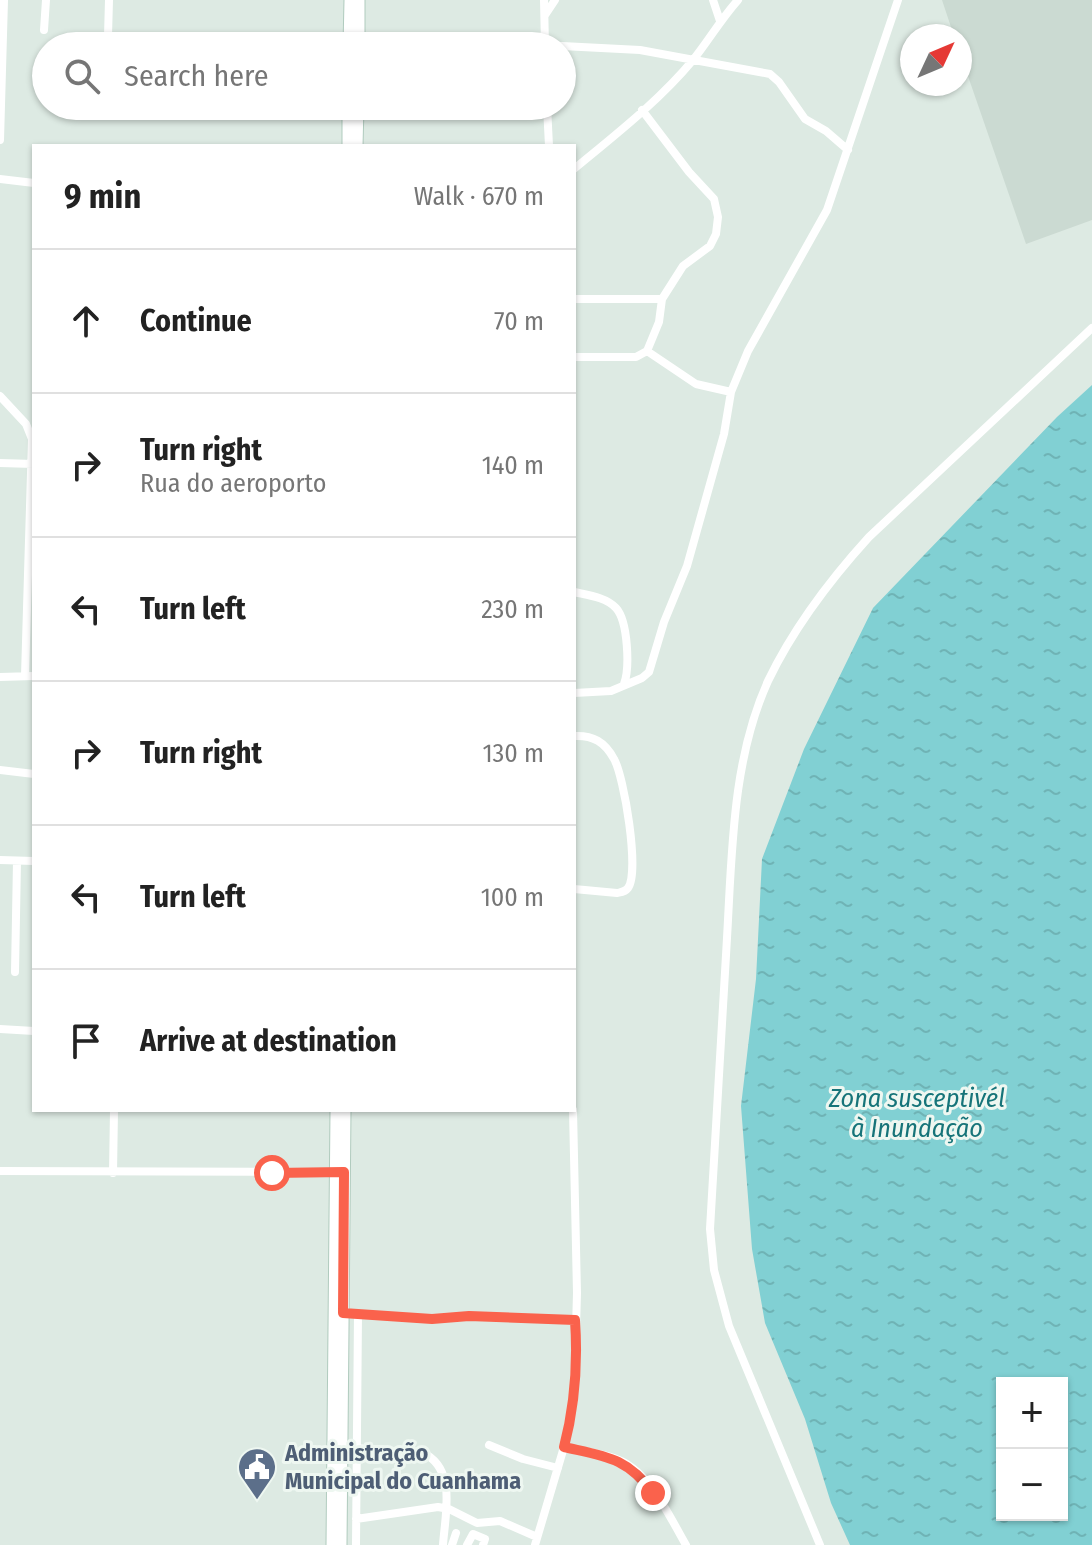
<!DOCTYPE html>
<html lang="en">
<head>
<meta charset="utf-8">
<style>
	body { margin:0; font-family:"Fira Sans Condensed",sans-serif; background:#f6f6f6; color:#222 }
	.controls { position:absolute; right:24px; bottom:24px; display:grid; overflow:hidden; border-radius:0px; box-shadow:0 2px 6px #0004 }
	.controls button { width:72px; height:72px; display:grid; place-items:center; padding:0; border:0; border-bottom:2px solid #e0e0e0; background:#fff; color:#222; font:40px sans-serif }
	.compass { position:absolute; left:900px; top:24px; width:72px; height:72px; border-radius:50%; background:#fff; box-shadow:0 2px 6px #0004; rotate:46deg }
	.stop { position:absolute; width:24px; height:24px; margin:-18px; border:6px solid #fa624c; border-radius:50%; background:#fff }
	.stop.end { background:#fa624c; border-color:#fff; box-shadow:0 2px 8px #0008 }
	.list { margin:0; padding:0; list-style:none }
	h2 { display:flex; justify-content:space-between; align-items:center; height:104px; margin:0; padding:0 32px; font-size:34px }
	h2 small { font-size:26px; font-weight:400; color:#767676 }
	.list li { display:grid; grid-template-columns:52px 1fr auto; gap:24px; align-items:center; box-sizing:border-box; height:144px; padding:0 32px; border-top:2px solid #e0e0e0 }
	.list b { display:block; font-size:30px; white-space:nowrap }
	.list p { margin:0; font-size:26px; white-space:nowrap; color:#767676 }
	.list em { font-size:26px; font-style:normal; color:#767676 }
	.icon { flex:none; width:44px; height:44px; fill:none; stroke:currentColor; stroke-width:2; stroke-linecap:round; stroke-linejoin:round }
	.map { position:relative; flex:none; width:1092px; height:1545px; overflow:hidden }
	.search { position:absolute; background:#fff; box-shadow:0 2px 6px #0004; left:32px; top:32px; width:544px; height:88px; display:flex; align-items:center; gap:20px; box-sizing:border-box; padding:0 28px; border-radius:44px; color:#767676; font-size:30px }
	.panel { position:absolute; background:#fff; box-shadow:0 2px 6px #0004; left:32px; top:144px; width:544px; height:968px; border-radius:0px }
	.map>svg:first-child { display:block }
</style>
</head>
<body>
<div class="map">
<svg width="1092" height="1545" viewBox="0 0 1092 1545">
	<defs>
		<pattern id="water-ripples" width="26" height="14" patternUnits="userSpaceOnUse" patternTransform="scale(2)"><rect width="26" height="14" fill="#81d0d3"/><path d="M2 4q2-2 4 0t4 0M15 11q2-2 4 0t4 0" fill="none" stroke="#6fb3b5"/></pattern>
	</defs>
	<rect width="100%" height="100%" fill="#ddeae3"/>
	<path fill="#cbdad2" d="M942,0h150v220l-66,24 -66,-191v-17h-6z"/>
	<path fill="url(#water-ripples)" fill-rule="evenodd" d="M1092,385v1160h-242l-19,-42 -26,-84 -40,-96 -13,-74 -11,-143 15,-127 6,-120 42,-110 69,-141 184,-191zM1002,1383h60v132h-60z"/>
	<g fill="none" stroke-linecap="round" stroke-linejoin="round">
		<defs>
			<path id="secondary" d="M349,46l1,-46
				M359,46v-46
				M348,146v-40
				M357,146l1,-40
				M332,1545l4,-435
				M341,1545l4,-435"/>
		</defs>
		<use href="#secondary" stroke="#b0cbbe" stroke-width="13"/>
		<path stroke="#fff" stroke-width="8" d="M544,0l1,46
			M713,0l7,21
			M545,15l10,-15
			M44,30l2,-30
			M108,36l1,-36
			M146,39l178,7 35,-4 201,4
			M562,46l78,4 130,24 9,8 26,37 21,12 22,19
			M547,106l2,40
			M0,140l4,-140
			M574,169c41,-34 85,-68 119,-109 16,-20 28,-41 45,-60
			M0,179l34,4
			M574,299h88
			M647,351l49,33 35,8
			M574,357h62l11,-6 12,-29 3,-23 21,-33 27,-20 6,-12 2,-17 -4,-18 -25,-27 -47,-62
			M0,396l26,28 6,15 -7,237
			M0,463l34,1
			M574,592c13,3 32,5 42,16 12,13 14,60 8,76
			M0,677l34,-1
			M574,693l37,-2 31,-13 7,-6 15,-50 23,-56 37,-132 7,-42 17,-41 79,-141 71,-210
			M574,736c19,-1 31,6 40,23 10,17 26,113 14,129 -3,4 -6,4 -11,5l-43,-4
			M0,770l34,4
			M0,860l34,1
			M15,972l2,-111
			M0,1029l34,2
			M0,1171l339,1
			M113,1173l1,-63
			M343,1313l89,6 37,-3 106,4
			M489,1445l34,14 35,9
			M564,1447c16,4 34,6 50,11 35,11 55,58 72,87
			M357,1448l70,7c29,18 18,60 16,90
			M356,1519l82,-12 11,2 28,14 23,-2 37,16
			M356,1545l2,-231
			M452,1545l4,-12
			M467,1545l6,-11 12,5 -2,6
			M535,1545l29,-98 10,-48 3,-106 -4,-183
			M820,1545l-91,-219 -15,-56 -4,-41c5,-97 11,-194 17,-291 5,-85 5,-178 41,-257 26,-54 61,-100 101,-144l223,-209"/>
		<use href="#secondary" stroke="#fff" stroke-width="11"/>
	</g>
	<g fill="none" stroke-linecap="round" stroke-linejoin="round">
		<path stroke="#fa624c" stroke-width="10" d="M272,1173l72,-1 -1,141 89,6 37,-3 106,4c3,44 0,85 -11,127 40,9 63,10 89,46"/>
	</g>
	<defs>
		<symbol id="civic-pin" viewBox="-11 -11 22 30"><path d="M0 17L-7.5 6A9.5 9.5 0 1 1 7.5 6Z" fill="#5c6f8a" stroke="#eef7f1"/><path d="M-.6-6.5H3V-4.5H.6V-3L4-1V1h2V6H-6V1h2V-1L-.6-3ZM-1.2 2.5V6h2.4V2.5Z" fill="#fff"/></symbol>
	</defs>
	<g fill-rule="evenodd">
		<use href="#civic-pin" x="235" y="1445" width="44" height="60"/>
	</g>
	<g text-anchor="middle" stroke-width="6" stroke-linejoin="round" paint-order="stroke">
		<g font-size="24" font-weight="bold" fill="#4e5e75" stroke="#eef7f1" text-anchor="start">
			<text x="285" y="1461">Administração<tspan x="285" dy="28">Municipal do Cuanhama</tspan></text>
		</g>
		<g font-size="26" font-style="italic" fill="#167479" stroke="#eef7f1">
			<text x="917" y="1107">Zona susceptivél<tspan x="917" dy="30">à Inundação</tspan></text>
		</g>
	</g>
</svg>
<div class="controls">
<button>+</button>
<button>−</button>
</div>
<svg class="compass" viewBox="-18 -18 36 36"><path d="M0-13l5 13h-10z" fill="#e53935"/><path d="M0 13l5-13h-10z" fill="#767676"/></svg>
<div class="stop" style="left:272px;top:1173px"></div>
<div class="stop end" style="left:653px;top:1493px"></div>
<div class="search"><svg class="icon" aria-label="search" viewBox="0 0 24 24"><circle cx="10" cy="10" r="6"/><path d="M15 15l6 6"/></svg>Search here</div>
<section class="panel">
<h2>9 min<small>Walk · 670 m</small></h2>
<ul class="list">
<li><svg class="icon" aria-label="ahead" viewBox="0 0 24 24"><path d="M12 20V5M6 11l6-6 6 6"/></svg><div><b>Continue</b></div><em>70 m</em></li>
<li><svg class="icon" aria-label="right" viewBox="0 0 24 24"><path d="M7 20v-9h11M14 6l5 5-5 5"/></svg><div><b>Turn right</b><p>Rua do aeroporto</p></div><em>140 m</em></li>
<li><svg class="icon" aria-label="left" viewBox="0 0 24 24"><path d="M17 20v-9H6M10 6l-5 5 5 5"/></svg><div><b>Turn left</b></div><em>230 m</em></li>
<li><svg class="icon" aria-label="right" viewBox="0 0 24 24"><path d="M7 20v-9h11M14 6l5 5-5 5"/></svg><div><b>Turn right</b></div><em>130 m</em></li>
<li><svg class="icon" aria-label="left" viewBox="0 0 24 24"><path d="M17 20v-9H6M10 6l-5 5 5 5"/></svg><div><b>Turn left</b></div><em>100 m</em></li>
<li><svg class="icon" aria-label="arrive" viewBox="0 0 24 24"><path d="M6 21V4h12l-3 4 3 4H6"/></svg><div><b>Arrive at destination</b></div></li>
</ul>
</section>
</div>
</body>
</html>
